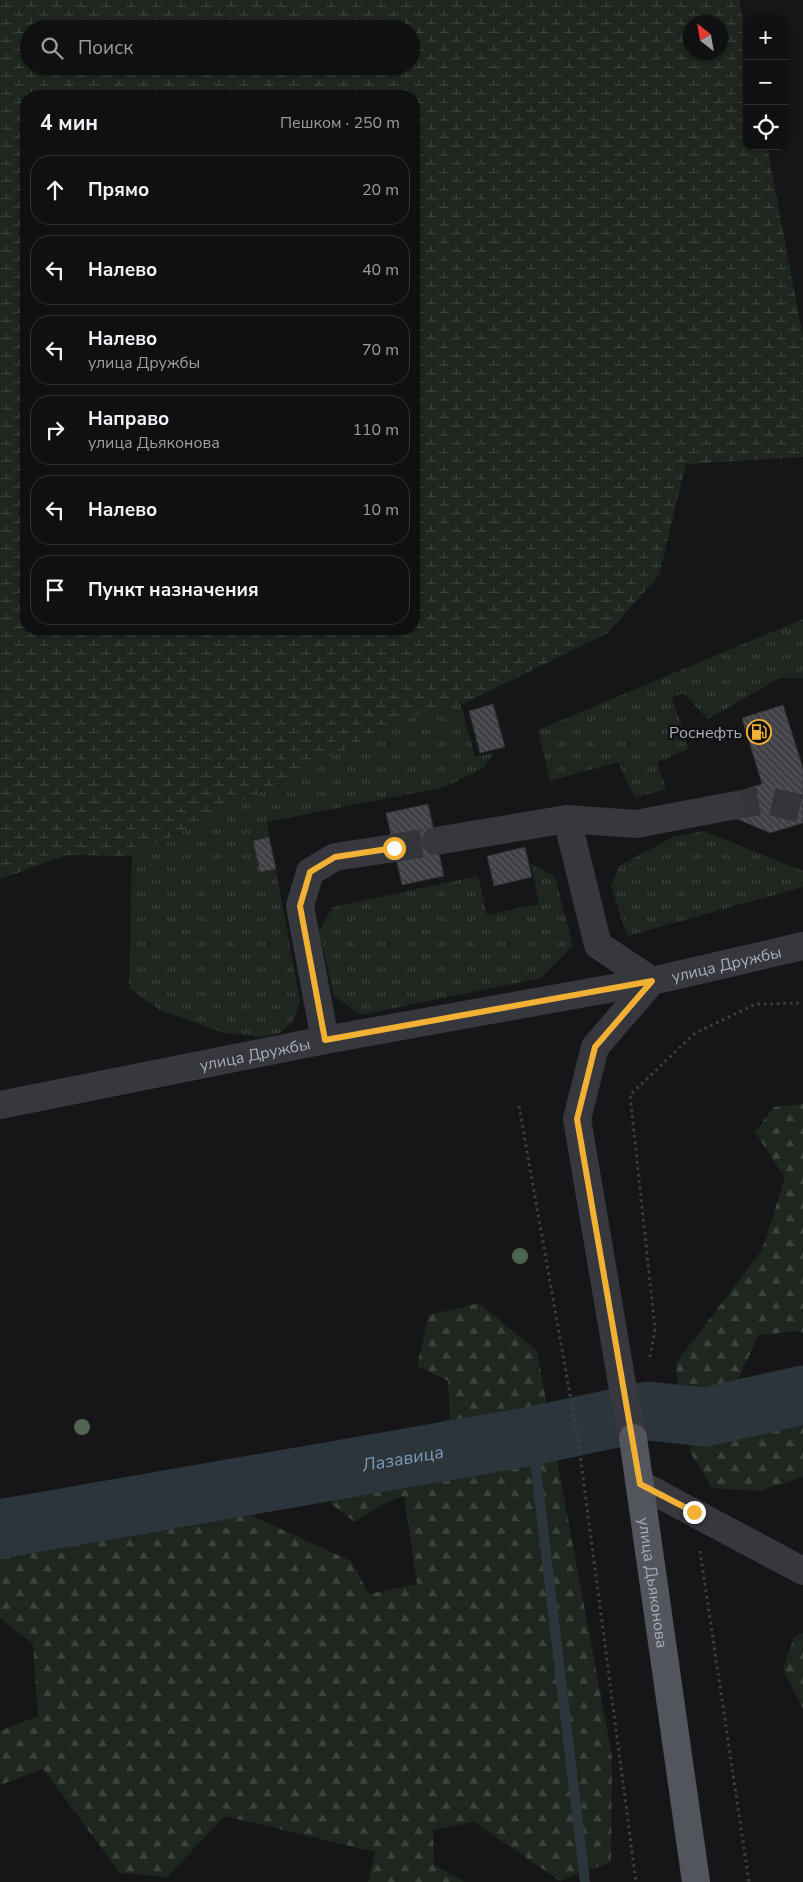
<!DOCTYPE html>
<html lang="ru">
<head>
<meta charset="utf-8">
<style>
	body { margin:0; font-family:"Nunito Sans",sans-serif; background:#19191b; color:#f1f3f6 }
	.controls { position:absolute; right:15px; top:15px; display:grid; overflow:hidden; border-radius:10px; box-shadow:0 1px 4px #0004 }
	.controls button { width:45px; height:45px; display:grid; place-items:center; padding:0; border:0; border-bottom:1px solid #303032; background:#101012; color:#f1f3f6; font:25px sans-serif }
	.compass { position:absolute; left:683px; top:15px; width:45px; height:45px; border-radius:50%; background:#101012; box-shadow:0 1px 4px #0004; rotate:329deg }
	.stop { position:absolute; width:15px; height:15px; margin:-11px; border:4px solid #f2b134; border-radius:50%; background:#fff }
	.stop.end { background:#f2b134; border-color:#fff; box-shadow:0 1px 5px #0008 }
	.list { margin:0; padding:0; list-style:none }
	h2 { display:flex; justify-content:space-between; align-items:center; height:65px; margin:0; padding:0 20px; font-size:21px }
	h2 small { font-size:16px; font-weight:400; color:#9c9d9f }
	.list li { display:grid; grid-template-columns:32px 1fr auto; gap:15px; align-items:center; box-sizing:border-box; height:70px; margin:0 10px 10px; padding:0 10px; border:1px solid #303032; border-radius:20px }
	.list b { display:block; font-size:19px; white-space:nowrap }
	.list p { margin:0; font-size:16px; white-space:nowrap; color:#9c9d9f }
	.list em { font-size:16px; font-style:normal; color:#9c9d9f }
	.icon { flex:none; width:28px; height:28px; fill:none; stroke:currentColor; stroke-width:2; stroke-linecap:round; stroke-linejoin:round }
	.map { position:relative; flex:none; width:803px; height:1882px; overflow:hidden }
	.search { position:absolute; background:#101012; box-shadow:0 1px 4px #0004; left:20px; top:20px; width:400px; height:55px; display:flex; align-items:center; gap:12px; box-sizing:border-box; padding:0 18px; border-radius:28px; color:#9c9d9f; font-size:19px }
	.panel { position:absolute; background:#101012; box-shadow:0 1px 4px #0004; left:20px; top:90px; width:400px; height:545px; border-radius:20px }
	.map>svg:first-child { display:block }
</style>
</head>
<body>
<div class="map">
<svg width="803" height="1882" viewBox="0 0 803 1882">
	<defs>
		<pattern id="grass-tufts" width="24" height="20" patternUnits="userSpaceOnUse" patternTransform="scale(1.25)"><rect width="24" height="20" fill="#1e261f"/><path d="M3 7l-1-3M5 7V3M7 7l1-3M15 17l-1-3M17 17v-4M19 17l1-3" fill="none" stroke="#3c433d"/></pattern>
		<pattern id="forest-firs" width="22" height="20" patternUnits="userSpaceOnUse" patternTransform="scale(1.25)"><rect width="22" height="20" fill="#1e261f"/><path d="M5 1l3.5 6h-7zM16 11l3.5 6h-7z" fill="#3c433d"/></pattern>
		<pattern id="wetland-marsh" width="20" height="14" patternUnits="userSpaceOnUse" patternTransform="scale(1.25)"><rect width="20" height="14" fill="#1e261f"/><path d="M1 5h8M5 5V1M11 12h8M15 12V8" fill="none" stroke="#3c433d"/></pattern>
		<pattern id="building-back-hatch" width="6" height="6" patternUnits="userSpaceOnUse" patternTransform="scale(1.25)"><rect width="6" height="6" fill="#404145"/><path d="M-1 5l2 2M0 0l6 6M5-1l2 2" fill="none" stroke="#595a5e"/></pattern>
	</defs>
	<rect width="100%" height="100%" fill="#161618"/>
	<path fill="url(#grass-tufts)" d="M803,619v59h-23l-72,41 -25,-26 -11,5 17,51 -32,13 9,27 -31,9 -17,-36 -68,19 -12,-51z
		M461,705l14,52 19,-4 -11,15 -38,19 -178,35 2,15 -16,4 7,31 16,-3 24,133 -7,20 -13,11 -19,4 -37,-4 -64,-23 -31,-22 3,-132 281,-140z
		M704,831l99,40v16l-176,49 -16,-50 8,-20 54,-29z
		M531,863l24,14 18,69 -32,32 -180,37 -27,-19 -15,-65 14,-24 145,-31 9,39 52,-11z"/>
	<path fill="url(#forest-firs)" d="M803,1104v229l-3,-2 -41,4 -23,48 -26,22 -32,-14 -2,-28 86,-113 23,-72 -30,-46 19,-25z
		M479,1303l58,48 75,406 -1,105 -51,19 -86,-59 -41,8 1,35 31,17h-97l7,-30 -150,-36 -58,61 -47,-4 -77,-104 -43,16v-54l38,-15 -5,-72 -33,-26v-95l31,21 215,-31 105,48 18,33 48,-10 -13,-88 -18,7 -31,19 -24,-18 -1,-41 47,-13 73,-32 -2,-37 -31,-15 12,-51z
		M803,1406v71l-43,14 -48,-3 -23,-38 13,-21z
		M803,1633v76l-20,-40 11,-32z"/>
	<path fill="url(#wetland-marsh)" fill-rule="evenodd" d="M0,0h739l8,41v105h20l36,192v119l-117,7 -27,111 -51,58 -147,72 -48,11 -281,140 -65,-1 -67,24zM690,22h30v30h-30zM29,29h382v37h-382zM26,96h388v533h-388z"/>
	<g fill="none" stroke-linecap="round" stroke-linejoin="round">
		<path stroke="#2c353c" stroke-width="10" d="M532,1436l53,446"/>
		<path stroke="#2c353c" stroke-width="59" id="s1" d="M0,1529l532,-93 116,-25 57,6 98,-22"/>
	</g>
	<path fill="url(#building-back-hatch)" stroke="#303034" d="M493,704l12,43 -25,6 -11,-42z
		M783,705l20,63v55l-33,10 -35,-15 -8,-23 35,-11 -20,-66z
		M428,804l16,72 -42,9 -16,-72z
		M269,837l7,32 -16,3 -7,-31z
		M525,847l7,30 -38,9 -7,-30z"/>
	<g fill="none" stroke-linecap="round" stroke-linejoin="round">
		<path stroke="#333438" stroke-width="28" stroke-dasharray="28 14" stroke-linecap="butt" d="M731,806l33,-6 39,9
			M394,848l42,-7"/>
		<path stroke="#3d3f44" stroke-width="3" stroke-dasharray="2.5 4" stroke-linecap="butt" d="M519,1106l60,340 57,436
			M650,1357l5,-28 -25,-234 65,-62 61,-29 47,-1
			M700,1551l49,331"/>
		<g stroke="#37383d" stroke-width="28">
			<path d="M567,819l31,126 54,36"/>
			<path d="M436,841l131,-22 69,5 95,-18"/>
			<path d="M325,1040l-25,-134 10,-34 25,-15 59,-9"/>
			<path id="s2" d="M0,1105l325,-65 327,-59 151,-35"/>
			<path d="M633,1438l-12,-60 -44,-259 18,-72 57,-66"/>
			<path d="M640,1484l163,87"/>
		</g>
		<path stroke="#53555c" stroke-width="28" id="s3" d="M633,1438l63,444"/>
	</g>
	<g fill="#506452">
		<circle cx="520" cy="1256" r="8"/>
		<circle cx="82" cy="1427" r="8"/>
	</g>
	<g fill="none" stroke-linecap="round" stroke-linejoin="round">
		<path stroke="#f2b134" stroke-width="6" d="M394,848l-59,9 -25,15 -10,34 25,134 327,-59 -57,66 -18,72 63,365 54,28"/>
	</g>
	<defs>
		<symbol id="fuel-ring" viewBox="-11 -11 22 22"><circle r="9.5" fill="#111113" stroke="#f2b134" stroke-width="1.5"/><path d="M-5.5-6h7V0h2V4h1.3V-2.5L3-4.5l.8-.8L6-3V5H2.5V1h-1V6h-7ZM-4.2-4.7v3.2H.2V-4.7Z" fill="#f2b134"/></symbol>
	</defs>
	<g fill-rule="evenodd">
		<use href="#fuel-ring" x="745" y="718" width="28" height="28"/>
	</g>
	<g text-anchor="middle" stroke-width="5" stroke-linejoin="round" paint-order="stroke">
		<g font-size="16" fill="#a8adb8" stroke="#111113" text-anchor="end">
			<text x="742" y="738">Роснефть</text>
		</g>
		<g font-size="16" fill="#a8adb8" stroke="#111113">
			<text dy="6" stroke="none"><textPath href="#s2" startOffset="740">улица Дружбы</textPath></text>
			<text dy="6" stroke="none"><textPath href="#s2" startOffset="260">улица Дружбы</textPath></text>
			<text dy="6" stroke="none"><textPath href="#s3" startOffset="146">улица Дьяконова</textPath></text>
		</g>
		<g font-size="18" font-style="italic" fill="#7f9bb3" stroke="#111113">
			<text dy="6" stroke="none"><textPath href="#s1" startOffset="409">Лазавица</textPath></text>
		</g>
	</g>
</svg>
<div class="controls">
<button>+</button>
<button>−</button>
<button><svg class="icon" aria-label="locate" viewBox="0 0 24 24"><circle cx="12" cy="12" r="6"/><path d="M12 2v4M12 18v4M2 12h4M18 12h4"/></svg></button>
</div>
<svg class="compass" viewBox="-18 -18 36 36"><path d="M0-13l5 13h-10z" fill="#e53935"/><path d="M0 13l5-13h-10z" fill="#9c9d9f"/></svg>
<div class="stop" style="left:394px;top:848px"></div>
<div class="stop end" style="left:694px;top:1512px"></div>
<div class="search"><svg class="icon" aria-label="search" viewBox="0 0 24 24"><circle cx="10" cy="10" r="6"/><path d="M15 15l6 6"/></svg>Поиск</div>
<section class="panel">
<h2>4 мин<small>Пешком · 250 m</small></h2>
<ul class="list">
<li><svg class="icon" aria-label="ahead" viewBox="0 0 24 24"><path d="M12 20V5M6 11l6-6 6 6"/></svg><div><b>Прямо</b></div><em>20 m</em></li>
<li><svg class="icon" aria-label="left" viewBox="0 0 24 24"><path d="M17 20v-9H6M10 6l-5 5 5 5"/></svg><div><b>Налево</b></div><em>40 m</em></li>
<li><svg class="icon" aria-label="left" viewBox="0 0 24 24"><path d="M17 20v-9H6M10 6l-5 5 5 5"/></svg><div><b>Налево</b><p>улица Дружбы</p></div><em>70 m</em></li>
<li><svg class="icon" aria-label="right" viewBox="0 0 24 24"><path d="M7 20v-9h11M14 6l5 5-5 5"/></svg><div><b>Направо</b><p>улица Дьяконова</p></div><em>110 m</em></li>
<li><svg class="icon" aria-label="left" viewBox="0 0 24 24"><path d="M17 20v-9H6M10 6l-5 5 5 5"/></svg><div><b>Налево</b></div><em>10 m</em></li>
<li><svg class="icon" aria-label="arrive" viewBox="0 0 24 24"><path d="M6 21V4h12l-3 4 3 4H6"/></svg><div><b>Пункт назначения</b></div></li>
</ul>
</section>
</div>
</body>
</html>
